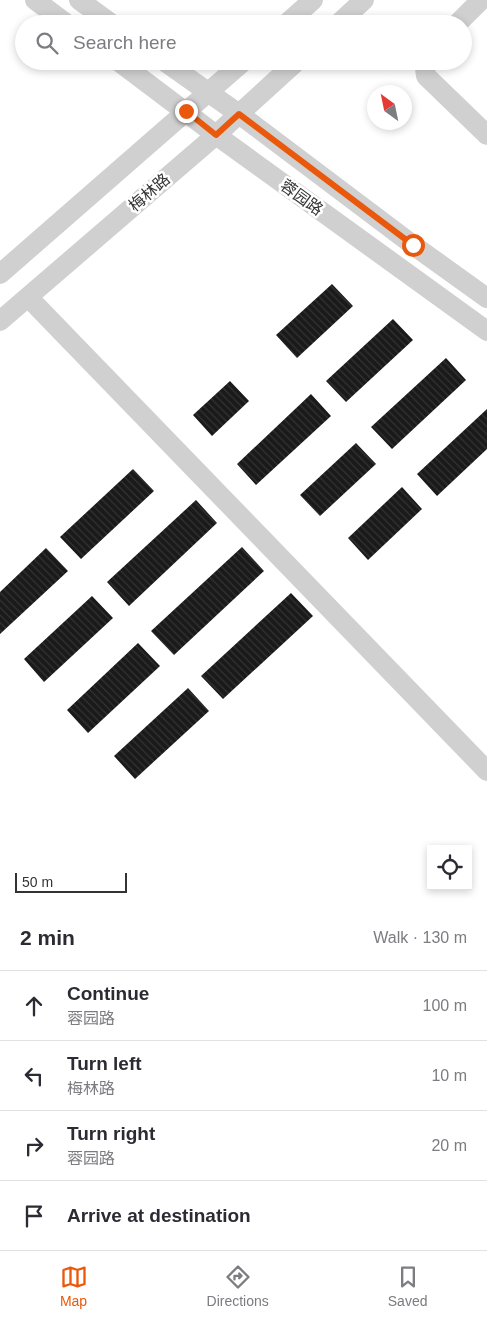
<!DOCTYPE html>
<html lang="en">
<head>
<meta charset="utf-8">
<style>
	body { margin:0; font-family:Helvetica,"Noto Sans SC",sans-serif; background:#f7f7f7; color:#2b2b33 }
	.controls { position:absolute; right:15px; bottom:15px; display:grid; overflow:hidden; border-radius:0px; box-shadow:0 2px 8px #0003 }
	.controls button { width:45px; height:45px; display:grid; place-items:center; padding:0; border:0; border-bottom:1px solid #e1e1e2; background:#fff; color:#2b2b33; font:25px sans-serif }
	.compass { position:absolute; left:367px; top:85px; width:45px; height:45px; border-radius:50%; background:#fff; box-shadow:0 2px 8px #0003; rotate:327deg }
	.scale { position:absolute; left:15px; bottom:12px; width:112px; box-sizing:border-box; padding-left:5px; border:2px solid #333; border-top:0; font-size:14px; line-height:18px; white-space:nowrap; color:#333; -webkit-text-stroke:4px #fff; paint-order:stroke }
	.stop { position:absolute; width:15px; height:15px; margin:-11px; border:4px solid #ea580c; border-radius:50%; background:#fff }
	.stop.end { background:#ea580c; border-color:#fff; box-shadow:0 1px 5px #0008 }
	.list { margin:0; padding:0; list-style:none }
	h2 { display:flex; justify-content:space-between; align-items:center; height:65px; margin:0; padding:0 20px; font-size:21px }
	h2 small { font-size:16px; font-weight:400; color:#7c7c81 }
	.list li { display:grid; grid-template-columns:32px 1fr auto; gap:15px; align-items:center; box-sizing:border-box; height:70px; padding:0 20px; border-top:1px solid #e1e1e2 }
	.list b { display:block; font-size:19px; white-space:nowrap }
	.list p { margin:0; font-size:16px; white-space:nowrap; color:#7c7c81 }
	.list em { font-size:16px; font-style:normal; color:#7c7c81 }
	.icon { flex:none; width:28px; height:28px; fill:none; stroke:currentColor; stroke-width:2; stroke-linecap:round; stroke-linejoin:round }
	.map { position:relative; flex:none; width:487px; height:905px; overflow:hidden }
	.search { position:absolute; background:#fff; box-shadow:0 2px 8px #0003; left:15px; right:15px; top:15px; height:55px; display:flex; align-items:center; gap:12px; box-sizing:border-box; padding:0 18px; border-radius:28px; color:#7c7c81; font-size:19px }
	.sheet { height:345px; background:#fff }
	nav { display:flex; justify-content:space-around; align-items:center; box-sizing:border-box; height:70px; border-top:1px solid #e1e1e2; background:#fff; font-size:14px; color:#7c7c81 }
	nav a { display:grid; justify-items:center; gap:2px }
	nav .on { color:#ea580c }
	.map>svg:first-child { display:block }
</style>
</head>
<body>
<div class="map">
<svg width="487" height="905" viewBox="0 0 487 905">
	<defs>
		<pattern id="building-back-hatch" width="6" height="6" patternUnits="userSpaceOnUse" patternTransform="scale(1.25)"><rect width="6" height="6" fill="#1a1a1a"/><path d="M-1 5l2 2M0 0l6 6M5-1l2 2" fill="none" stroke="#333"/></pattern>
	</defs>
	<rect width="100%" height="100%" fill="#fff"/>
	<path fill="url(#building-back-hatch)" d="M332,284l21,22 -56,52 -21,-23z
		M393,319l20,21 -67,62 -20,-21z
		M446,358l20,22 -74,69 -21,-22z
		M230,381l19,20 -37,35 -19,-21z
		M311,394l20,22 -75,69 -19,-21z
		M487,409v40l-50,47 -20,-22z
		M356,443l20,21 -56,52 -20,-21z
		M133,469l21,22 -73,68 -21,-22z
		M402,487l20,22 -54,51 -20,-22z
		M196,500l21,23 -88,83 -22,-24z
		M242,547l22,24 -90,84 -23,-24z
		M46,548l22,23 -68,63v-42z
		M291,593l22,23 -90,83 -22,-23z
		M92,596l21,22 -69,64 -20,-23z
		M138,643l22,23 -72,67 -21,-23z
		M188,688l21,23 -74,68 -21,-23z"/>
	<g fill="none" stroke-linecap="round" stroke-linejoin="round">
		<path stroke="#d0d0d0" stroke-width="20" d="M35,0l32,24
			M79,0l33,24
			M286,24l27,-24
			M338,24l26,-24
			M457,24l24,-24
			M118,61l98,74 271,196
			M164,61l75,53 174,131 74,53
			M424,61l2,15 61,59
			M0,274l244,-213
			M28,297l459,474
			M0,321l216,-186 81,-74"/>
	</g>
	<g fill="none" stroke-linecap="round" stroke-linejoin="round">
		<path stroke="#ea580c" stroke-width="6" d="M186,111l30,24 23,-21 174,131"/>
	</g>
	<g text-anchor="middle" stroke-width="5" stroke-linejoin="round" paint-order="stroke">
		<g font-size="16" fill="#333" stroke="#fff">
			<text transform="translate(149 192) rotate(-41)" y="6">梅林路</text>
			<text transform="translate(302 197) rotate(36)" y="6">蓉园路</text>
		</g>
	</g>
</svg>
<div class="controls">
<button><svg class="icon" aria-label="locate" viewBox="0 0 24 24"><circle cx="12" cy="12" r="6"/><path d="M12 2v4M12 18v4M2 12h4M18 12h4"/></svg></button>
</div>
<svg class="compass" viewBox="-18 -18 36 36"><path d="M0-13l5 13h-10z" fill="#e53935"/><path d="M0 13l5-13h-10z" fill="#7c7c81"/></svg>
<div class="scale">50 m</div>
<div class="stop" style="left:413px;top:245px"></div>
<div class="stop end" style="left:186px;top:111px"></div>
<div class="search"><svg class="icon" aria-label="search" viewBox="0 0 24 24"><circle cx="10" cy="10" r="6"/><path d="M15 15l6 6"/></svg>Search here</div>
</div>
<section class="sheet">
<h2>2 min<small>Walk · 130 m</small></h2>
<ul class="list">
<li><svg class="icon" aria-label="ahead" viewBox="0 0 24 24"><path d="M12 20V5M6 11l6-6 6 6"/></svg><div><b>Continue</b><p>蓉园路</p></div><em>100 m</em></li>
<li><svg class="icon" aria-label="left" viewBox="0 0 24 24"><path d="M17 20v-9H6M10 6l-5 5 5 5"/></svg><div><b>Turn left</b><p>梅林路</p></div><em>10 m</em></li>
<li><svg class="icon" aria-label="right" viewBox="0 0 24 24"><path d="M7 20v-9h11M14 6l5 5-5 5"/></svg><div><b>Turn right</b><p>蓉园路</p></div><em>20 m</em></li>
<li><svg class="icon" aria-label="arrive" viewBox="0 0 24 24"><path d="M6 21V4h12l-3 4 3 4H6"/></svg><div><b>Arrive at destination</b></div></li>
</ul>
</section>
<nav>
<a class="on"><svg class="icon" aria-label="map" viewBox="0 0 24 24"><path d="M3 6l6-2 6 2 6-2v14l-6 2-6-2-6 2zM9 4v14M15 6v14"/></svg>Map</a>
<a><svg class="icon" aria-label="directions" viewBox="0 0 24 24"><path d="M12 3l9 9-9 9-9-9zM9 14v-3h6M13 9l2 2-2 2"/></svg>Directions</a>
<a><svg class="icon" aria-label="saved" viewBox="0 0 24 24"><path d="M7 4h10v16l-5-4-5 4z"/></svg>Saved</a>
</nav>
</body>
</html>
